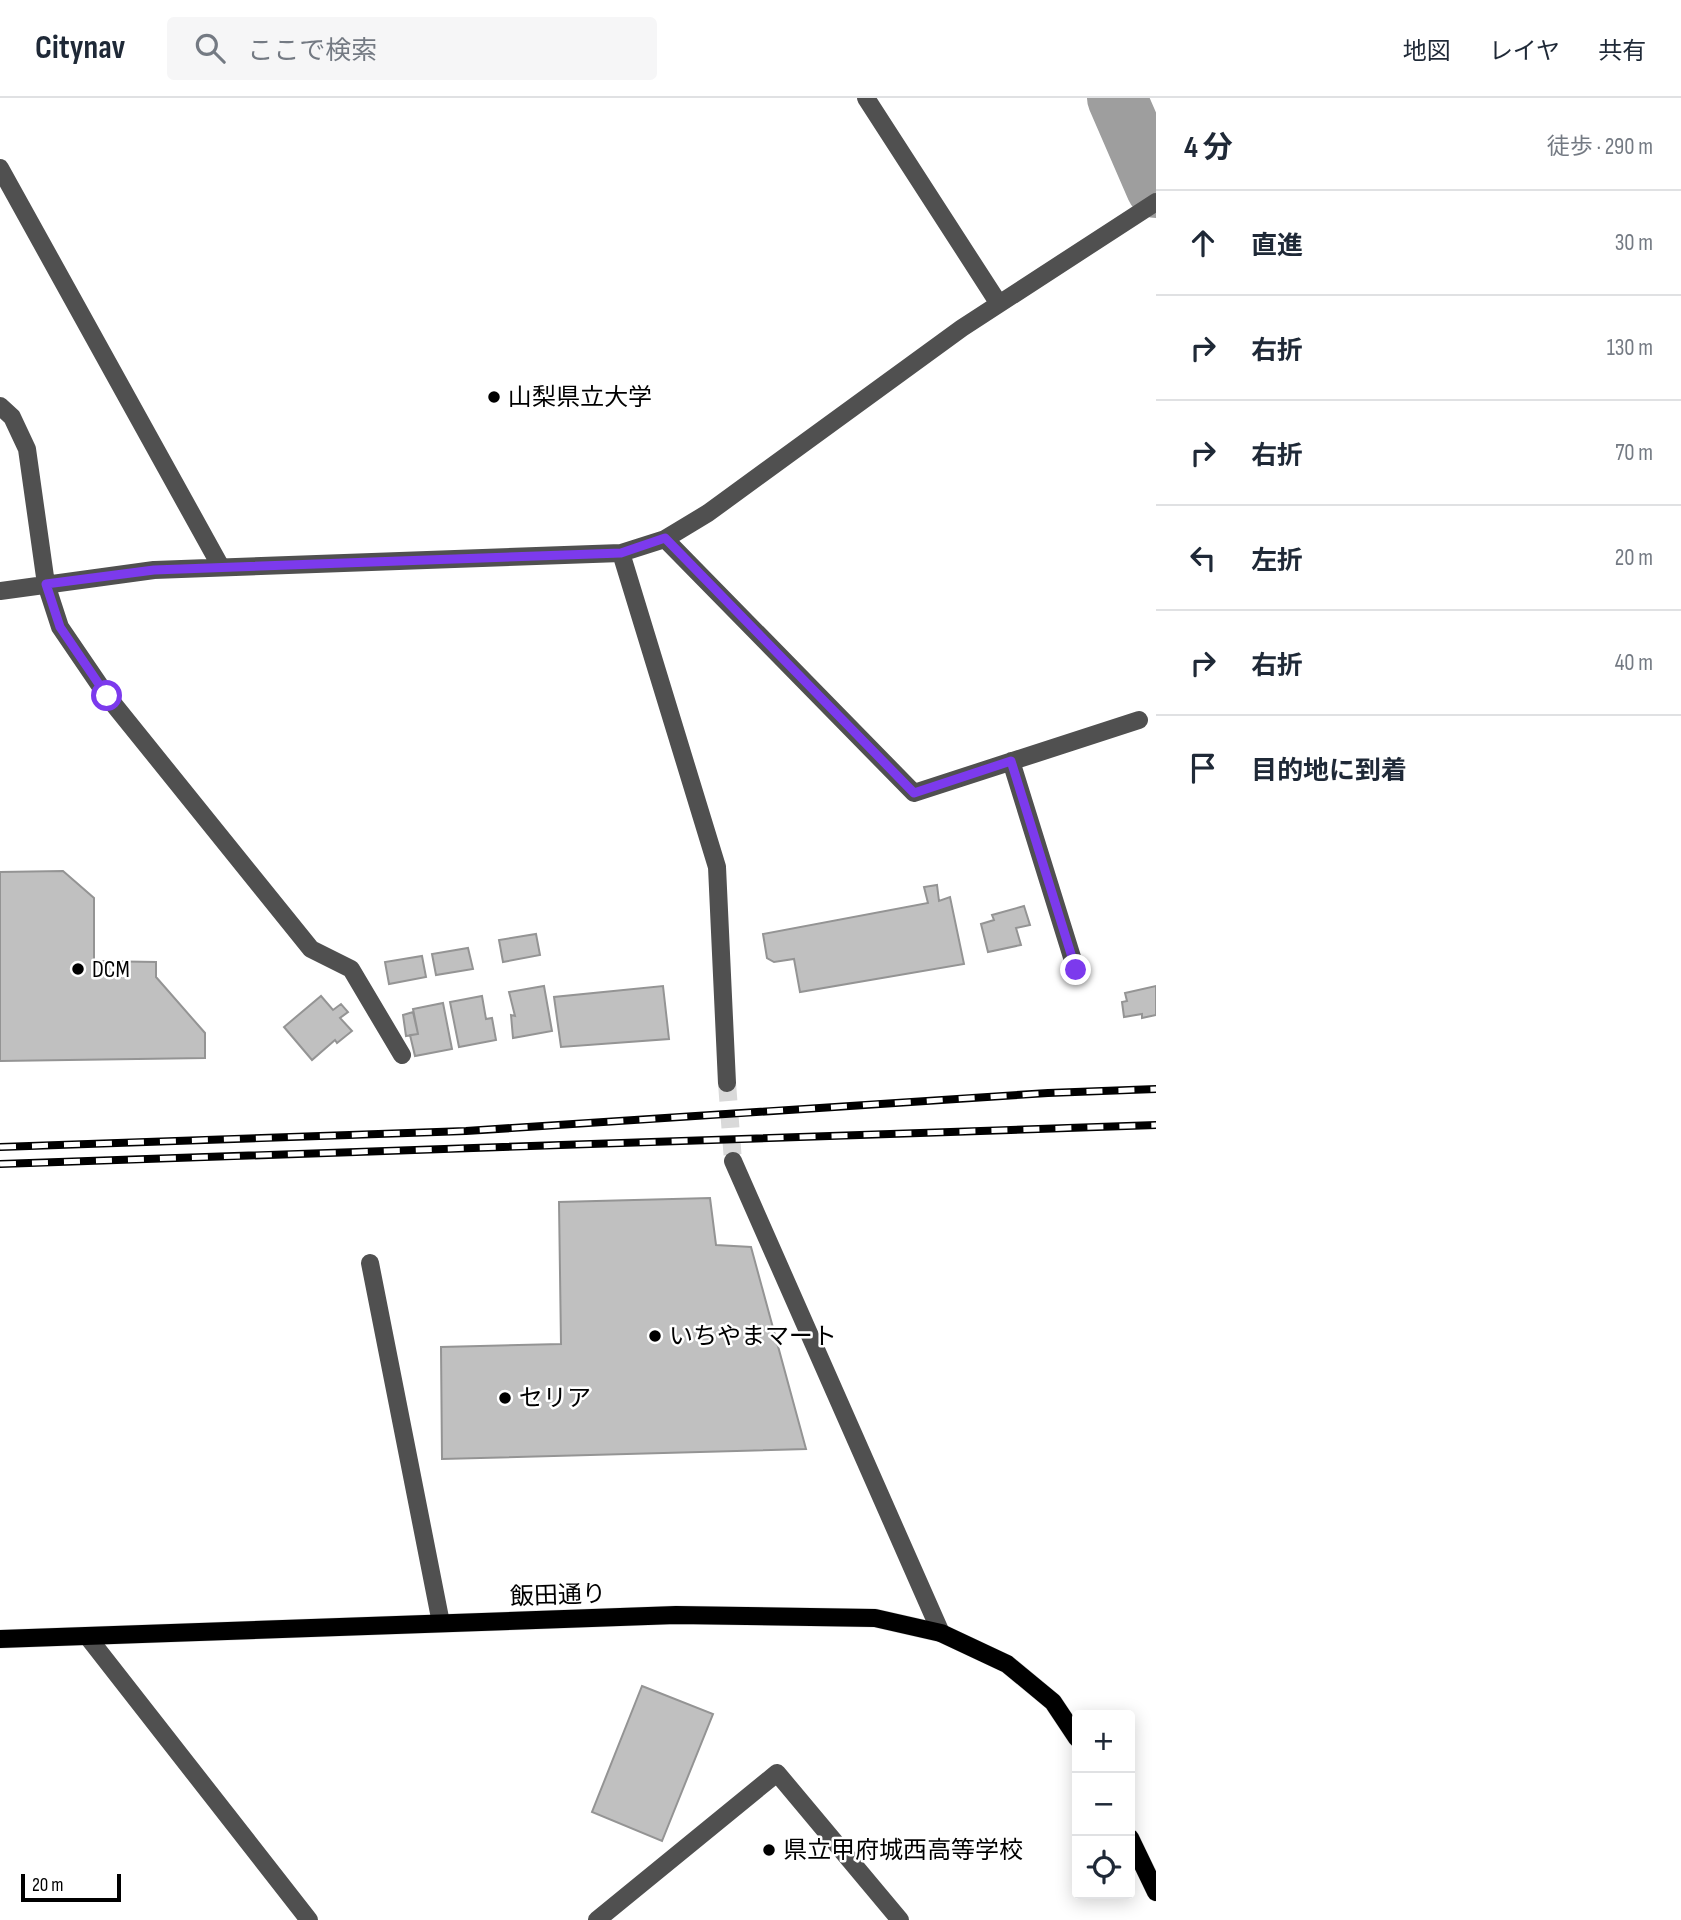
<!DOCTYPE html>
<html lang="ja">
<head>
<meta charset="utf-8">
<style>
	body { margin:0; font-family:"Sofia Sans Condensed","Noto Sans JP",sans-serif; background:#f6f6f7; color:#1f2937 }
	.controls { position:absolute; right:21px; bottom:21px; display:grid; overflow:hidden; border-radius:7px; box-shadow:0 4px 18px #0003 }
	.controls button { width:63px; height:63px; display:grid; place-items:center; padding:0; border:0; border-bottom:2px solid #e0e1e3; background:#fff; color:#1f2937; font:35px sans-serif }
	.scale { position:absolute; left:21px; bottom:18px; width:100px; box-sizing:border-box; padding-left:7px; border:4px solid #000; border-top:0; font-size:19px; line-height:24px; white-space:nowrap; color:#000; -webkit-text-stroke:5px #fff; paint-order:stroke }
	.stop { position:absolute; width:21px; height:21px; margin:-16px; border:5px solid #7c3aed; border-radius:50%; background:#fff }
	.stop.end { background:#7c3aed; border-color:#fff; box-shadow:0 2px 7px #0008 }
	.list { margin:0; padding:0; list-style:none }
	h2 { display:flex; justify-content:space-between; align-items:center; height:91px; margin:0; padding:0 28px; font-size:30px }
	h2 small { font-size:23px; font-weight:400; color:#747a83 }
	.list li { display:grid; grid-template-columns:46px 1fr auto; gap:21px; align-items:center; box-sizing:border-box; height:105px; padding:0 28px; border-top:2px solid #e0e1e3 }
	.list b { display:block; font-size:26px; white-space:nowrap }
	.list em { font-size:23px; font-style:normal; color:#747a83 }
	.icon { flex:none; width:38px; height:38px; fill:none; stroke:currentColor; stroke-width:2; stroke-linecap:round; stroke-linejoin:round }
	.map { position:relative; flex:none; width:1156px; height:1822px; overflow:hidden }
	header { display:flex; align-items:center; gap:42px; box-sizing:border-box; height:98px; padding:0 35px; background:#fff; border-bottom:2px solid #e0e1e3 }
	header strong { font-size:33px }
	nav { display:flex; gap:38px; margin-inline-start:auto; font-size:24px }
	.search { width:490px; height:63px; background:#f6f6f7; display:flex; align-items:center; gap:18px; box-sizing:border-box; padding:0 24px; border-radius:7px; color:#747a83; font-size:26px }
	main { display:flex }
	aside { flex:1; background:#fff }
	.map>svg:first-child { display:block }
</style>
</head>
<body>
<header>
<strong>Citynav</strong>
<div class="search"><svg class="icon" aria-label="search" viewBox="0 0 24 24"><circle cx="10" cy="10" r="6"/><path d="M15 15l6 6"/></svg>ここで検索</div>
<nav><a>地図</a><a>レイヤ</a><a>共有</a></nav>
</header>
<main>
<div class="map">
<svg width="1156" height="1822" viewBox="0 0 1156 1822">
	<rect width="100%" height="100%" fill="#fff"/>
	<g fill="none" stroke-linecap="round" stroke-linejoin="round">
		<path stroke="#9e9e9e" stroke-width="60" d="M1117,0l39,90"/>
	</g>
	<path fill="#c0c0c0" stroke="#949494" stroke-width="2" d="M63,773l31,27v63l62,1v15l49,56v25l-205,3v-189z
		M937,787l2,16 11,-4 14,67 -164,28 -6,-33 -20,3 -7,-4 -4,-24 165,-31 -4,-16z
		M1024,808l6,19 -14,3 5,17 -33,7 -7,-28 13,-4 -2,-5z
		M536,836l4,21 -37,7 -4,-22z
		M468,850l5,21 -37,6 -4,-21z
		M422,858l4,21 -37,7 -4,-22z
		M544,888l8,45 -39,7 -2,-23 4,1 -6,-24z
		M663,888l6,53 -108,8 -7,-50z
		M1156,888v29l-14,3v-4l-18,3 -2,-15 5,-1 -2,-8z
		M321,898l12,14 8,-6 7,8 -8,6 12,13 -15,12 -2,-3 -23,20 -28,-33z
		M482,898l4,23 6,-1 4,22 -37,7 -9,-45z
		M443,905l9,46 -37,7 -5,-21 8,-1 -5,-25z
		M413,914l5,22 -12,2 -3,-21z
		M710,1100l6,47 35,2 55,202 -364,10 -1,-112 120,-3 -2,-142z
		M642,1588l71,28 -51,127 -70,-29z"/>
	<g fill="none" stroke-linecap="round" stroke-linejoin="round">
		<path stroke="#d9d9d9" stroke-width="18" stroke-dasharray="18 9" stroke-linecap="butt" d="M727,985l6,78"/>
		<defs>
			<path id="major" d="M0,1541l676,-24 199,3 66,15 66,31 46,38 24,36
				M1130,1740l26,54"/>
		</defs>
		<use href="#major" stroke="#dbdbdb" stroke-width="19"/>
		<path stroke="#505050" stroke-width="18" d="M866,0l133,206
			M0,70l221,399
			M0,308l12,11 15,32 19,135 14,43 47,69 204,253 40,20 51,86
			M665,441l249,254 225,-73
			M621,455l96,314 10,216
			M0,493l154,-21 467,-17 44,-14 43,-26 254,-185 194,-126
			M1011,663l65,209
			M733,1063l208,472
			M370,1165l71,360
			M87,1538l222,284
			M597,1822l180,-147 123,147"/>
		<use href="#major" stroke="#000" stroke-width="18"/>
		<defs>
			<path id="rail" d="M0,1049l466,-16 582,-38 108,-4
				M0,1066l1156,-39"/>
		</defs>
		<use href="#rail" stroke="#000" stroke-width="8"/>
		<use href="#rail" stroke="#fff" stroke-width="5" stroke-dasharray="16" stroke-linecap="butt"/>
	</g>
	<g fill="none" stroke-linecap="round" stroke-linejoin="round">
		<path stroke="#7c3aed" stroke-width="9" d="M107,598l-47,-69 -14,-43 108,-14 467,-17 44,-15 249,255 97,-32 65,209"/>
	</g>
	<g fill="#000" stroke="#fff" stroke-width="2.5">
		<circle cx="494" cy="299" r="7"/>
		<circle cx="78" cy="871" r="7"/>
		<circle cx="655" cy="1238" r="7"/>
		<circle cx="505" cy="1300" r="7"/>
		<circle cx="769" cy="1752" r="7"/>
	</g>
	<g text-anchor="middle" stroke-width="5" stroke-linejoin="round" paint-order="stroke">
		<g font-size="24" fill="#000" stroke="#fff" text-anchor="start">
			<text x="508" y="307">山梨県立大学</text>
			<text x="92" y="879">DCM</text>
			<text x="669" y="1246">いちやまマート</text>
			<text x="519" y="1308">セリア</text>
			<text x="783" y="1760">県立甲府城西高等学校</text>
		</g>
		<g font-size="24" fill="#000" stroke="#fff">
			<text transform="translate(558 1497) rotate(-2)" y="8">飯田通り</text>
		</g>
	</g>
</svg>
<div class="controls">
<button>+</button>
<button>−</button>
<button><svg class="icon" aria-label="locate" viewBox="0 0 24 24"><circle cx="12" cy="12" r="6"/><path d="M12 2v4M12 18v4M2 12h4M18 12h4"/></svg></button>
</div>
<div class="scale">20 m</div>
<div class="stop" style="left:107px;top:598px"></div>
<div class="stop end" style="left:1076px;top:872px"></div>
</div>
<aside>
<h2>4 分<small>徒歩 · 290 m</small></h2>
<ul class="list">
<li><svg class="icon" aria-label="ahead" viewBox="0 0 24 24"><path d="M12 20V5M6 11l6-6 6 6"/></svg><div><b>直進</b></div><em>30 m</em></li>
<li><svg class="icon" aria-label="right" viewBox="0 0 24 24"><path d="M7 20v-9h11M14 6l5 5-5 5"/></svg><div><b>右折</b></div><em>130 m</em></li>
<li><svg class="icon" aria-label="right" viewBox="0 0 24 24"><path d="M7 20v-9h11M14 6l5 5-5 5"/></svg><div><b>右折</b></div><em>70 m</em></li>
<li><svg class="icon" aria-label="left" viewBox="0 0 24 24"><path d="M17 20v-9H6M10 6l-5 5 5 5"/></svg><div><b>左折</b></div><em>20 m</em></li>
<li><svg class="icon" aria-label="right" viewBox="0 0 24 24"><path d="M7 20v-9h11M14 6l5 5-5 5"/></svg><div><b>右折</b></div><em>40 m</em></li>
<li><svg class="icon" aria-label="arrive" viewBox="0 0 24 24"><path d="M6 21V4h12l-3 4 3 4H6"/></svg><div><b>目的地に到着</b></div></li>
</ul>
</aside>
</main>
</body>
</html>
